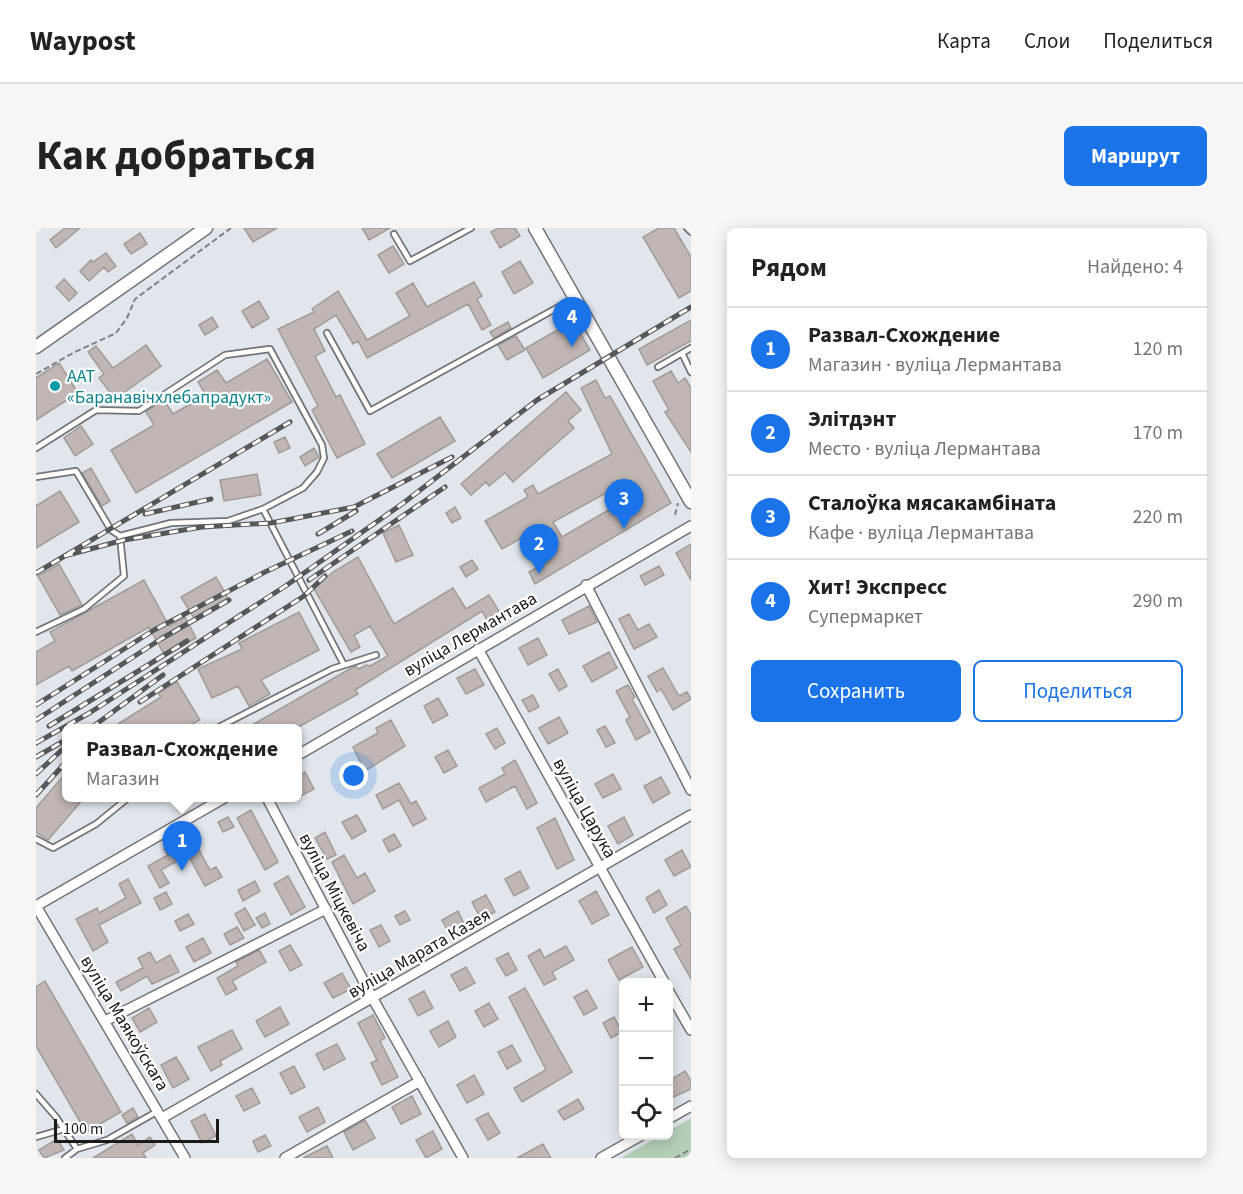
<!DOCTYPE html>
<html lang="ru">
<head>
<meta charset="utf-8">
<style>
	body { margin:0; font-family:"Source Sans 3",sans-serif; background:#f6f6f6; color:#222 }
	.controls { position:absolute; right:18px; bottom:18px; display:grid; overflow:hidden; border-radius:9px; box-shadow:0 3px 15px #0003 }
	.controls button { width:54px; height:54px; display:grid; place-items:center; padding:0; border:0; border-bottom:2px solid #e0e0e0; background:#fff; color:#222; font:30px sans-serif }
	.scale { position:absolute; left:18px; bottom:15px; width:165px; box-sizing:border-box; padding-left:6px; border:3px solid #181a1c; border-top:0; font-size:16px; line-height:21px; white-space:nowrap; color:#181a1c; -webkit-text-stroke:4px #fff; paint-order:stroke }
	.you { position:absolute; left:318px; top:548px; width:21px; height:21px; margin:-15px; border:4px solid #fff; border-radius:50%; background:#1a73e8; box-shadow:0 0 0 9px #1a73e833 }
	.badge { display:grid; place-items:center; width:39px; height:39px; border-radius:50%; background:#1a73e8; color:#fff; font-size:20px; font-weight:700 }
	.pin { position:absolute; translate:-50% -50px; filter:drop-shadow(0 2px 3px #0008) }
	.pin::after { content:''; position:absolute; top:32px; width:21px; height:18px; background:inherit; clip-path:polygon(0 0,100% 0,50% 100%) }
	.popup { position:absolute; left:26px; top:496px; width:240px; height:78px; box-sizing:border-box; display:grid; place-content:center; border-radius:9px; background:#fff; filter:drop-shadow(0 2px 4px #0005); font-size:20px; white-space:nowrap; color:#767676 }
	.popup b { font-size:22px; color:#222 }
	.popup::after { content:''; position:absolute; left:50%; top:100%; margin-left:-12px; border:12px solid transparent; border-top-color:#fff }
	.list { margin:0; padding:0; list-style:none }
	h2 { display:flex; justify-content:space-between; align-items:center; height:78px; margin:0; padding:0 24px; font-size:26px }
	h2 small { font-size:20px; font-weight:400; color:#767676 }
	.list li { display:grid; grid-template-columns:39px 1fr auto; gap:18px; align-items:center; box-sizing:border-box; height:84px; padding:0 24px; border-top:2px solid #e0e0e0 }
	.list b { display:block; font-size:22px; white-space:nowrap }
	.list p { margin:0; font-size:20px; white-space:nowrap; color:#767676 }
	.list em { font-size:20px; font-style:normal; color:#767676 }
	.actions { display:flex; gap:12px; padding:18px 24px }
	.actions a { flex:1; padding:14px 0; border:2px solid #1a73e8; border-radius:9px; text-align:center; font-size:21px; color:#1a73e8 }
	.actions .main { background:#1a73e8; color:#fff }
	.icon { flex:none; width:33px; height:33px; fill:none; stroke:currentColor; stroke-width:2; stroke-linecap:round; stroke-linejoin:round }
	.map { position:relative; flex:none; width:655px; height:930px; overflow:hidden; border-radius:9px }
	header { display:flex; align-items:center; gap:36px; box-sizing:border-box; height:84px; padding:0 30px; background:#fff; border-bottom:2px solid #e0e0e0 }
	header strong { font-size:28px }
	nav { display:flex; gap:33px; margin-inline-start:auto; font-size:21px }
	.intro { display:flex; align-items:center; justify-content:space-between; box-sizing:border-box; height:144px; padding:0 36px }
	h1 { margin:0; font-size:42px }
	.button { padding:15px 27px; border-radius:9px; background:#1a73e8; color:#fff; font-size:21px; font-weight:700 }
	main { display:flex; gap:36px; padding:0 36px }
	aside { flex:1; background:#fff; border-radius:9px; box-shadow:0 3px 15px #0003 }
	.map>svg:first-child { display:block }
</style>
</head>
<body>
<header>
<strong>Waypost</strong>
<nav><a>Карта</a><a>Слои</a><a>Поделиться</a></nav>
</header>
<div class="intro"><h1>Как добраться</h1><a class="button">Маршрут</a></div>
<main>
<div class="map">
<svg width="655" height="930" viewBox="0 0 655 930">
	<rect width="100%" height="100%" fill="#e0e6ec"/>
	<path fill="#b4cfb8" d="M655,890v40h-70l39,-22h8l1,-5z"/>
	<path fill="#c0b7b4" stroke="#a29a97" stroke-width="1.5" fill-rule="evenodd" d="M29,0h15l-24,20 -6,-8z
		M208,0h33l-24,14z
		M326,0h28l-21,12z
		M462,0h17l5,8 -20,12 -9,-16z
		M623,0h15l17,29v34l-12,7 -36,-61z
		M104,5l7,11 -16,10 -7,-10z
		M357,18l11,18 -15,9 -11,-18z
		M70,25l10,13 -8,6 -4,-5 -15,14 -9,-10 11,-11 2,2z
		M484,33l13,22 -19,11 -12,-22z
		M28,51l13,14 -8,8 -13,-14z
		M438,54l8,14 -5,3 14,26 -9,5 -14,-26 -101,54 -9,-17 -5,3 -17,-29 -22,14 11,22 -10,5 21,41 4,-2 25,49 -28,14 -25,-48 6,-4 -40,-77 36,-17 -2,-3 26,-18 29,49 43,-24 -14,-23 17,-10 14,24z
		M223,73l10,17 -17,10 -10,-17z
		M176,89l6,10 -13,8 -6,-10z
		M655,92v21l-44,24 -8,-16z
		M537,93l17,29 -47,28 -17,-30z
		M472,94l3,6 -17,10 -4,-6z
		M480,108l9,14 -18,10 -9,-15z
		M110,117l15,21 -46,33 -16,-21 5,-4 -16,-22 8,-6 17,22z
		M231,131l25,43 -156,91 -25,-43 43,-25 -8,-13 18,-12 9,14 33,-19 -8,-13 19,-12 9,13z
		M23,135l19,30 -42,27v-42z
		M635,143l7,12 7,-5 6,10v64l-26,-40 4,-2 -16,-29z
		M560,152l9,18 5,-2 61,107 -136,81 -6,-12 19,-10 -7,-13 12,-7 -9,-17 -42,24 -17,-28 43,-24 -4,-7 9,-5 5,9 74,-40 -31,-66zM581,259l7,14 -62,36 -9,-15z
		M530,164l15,18 -13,11 6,7 -61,54 -8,-9 -16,13 -3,-4 -15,13 -10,-11z
		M404,189l15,24 -63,37 -15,-24z
		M45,198l12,18 -18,12 -11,-18z
		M249,209l5,11 -11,5 -5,-11z
		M278,220l5,9 -14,9 -5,-9z
		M55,240l19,33 -8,5 -20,-33z
		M221,246l4,21 -37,6 -4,-21z
		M24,263l19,31 -43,26v-42z
		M419,279l6,11 -9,5 -6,-10z
		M363,297l14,30 -17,7 -13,-29z
		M655,316v36l-15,-27z
		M322,329l36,67 59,-36 13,21 23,-14 11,18 -13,7 -5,-9 -127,79 3,4 -63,35h-50l110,-63 4,3 7,-4 4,1 18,-10 -18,-30 -16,9 6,12 -9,5 -37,-63 19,-17z
		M436,332l6,9 -12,8 -6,-10z
		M23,336l23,41 -22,10 -22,-39z
		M623,338l5,9 -19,10 -5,-9z
		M180,349l12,21 -34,20 -13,-21z
		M108,352l25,46 16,-9 11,21 -31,18 -16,-29 -77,44 -3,-5 -33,19v-33l19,-11 -5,-9z
		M553,378l8,16 -28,12 -7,-14z
		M263,384l20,38 -58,30 9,14 -21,12 -11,-20 -26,12 -14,-29 44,-20 -3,-6z
		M593,386l9,16 11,-6 8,13 -23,12 -15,-30z
		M502,410l9,17 -19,10 -9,-17z
		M573,424l8,16 -25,14 -9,-16z
		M627,440l16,28 8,-4 4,7 -18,11 -12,-21 -4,3 -9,-16z
		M439,441l9,16 -18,9 -9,-16z
		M522,441l9,17 -8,5 -10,-17z
		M141,454l23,38 -15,8 -75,1 51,-32 -3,-4z
		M592,457l7,12 -3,2 18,33 -14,8 -10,-20 4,-3 -14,-26z
		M497,467l6,12 -10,5 -7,-12z
		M402,470l10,17 -15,8 -9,-17z
		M523,489l9,16 -20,11 -9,-16z
		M355,492l14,26 -40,25 -12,-24 25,-14 -2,-5z
		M569,498l10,17 -9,4 -9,-17z
		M461,500l8,15 -10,6 -9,-15z
		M412,522l9,16 -13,7 -9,-16z
		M479,532l22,43 -10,6 -12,-23 -29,16 -7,-14 26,-14 -3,-6z
		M269,544l9,17 -17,9v-21z
		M30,545v25h18l-36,42 -12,-8v-24z
		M577,546l8,15 -18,9 -8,-14z
		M625,549l9,16 -17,10 -9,-17z
		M363,555l12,21 5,-3 10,18 -13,7 -14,-26 -16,9 -7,-14z
		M215,582l27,52 -13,8 -28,-52z
		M321,587l9,16 -14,8 -10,-17z
		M192,589l6,10 -11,5 -5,-10z
		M588,589l9,18 -15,9 -10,-18z
		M519,590l19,42 -17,9 -20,-41z
		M289,604l11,23 -9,4 -12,-21z
		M358,606l7,12 -12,6 -6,-12z
		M157,611l17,31 6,-3 6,10 -17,9 -17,-31 -27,15 8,13 -9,5 -12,-22 20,-11 -4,-6 9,-5 2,4z
		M646,622l9,17 -17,9 -9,-16z
		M308,627l13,23 8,-5 10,18 -22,13 -21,-42z
		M484,643l9,17 -15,8 -9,-17z
		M252,648l17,31 -14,8 -17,-31z
		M92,651l13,24 -42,22 9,17 -15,9 -17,-32 21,-11 2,5 27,-15 -7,-14z
		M219,653l5,10 -17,10 -5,-11z
		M623,662l8,15 -13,8 -8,-15z
		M560,663l13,24 -17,9 -13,-23z
		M130,664l6,12 -12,6 -6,-12z
		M450,667l9,17 -14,7 -9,-17z
		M650,678l5,9v64l-17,-30 7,-4 -15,-27z
		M209,680l10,17 -11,6 -9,-17z
		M369,683l5,9 -10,5 -5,-9z
		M422,683l8,17 -15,9 -9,-17z
		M229,685l5,11 -8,4 -6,-10z
		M152,686l6,10 -14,7 -5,-10z
		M345,697l9,16 -11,6 -9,-17z
		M201,699l7,11 -14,7 -6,-11z
		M167,710l8,15 -17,9 -8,-15z
		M254,717l12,20 -12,6 -11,-20z
		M530,718l8,14 -22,12 4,7 -12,6 -16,-29 12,-7 4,9z
		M596,719l11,20 -24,13 -11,-20z
		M223,722l7,12 -34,19 5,8 -11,6 -9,-17 21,-12 -2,-4z
		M114,724l6,11 14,-8 9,17 -27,12 -5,-8 -26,15 -5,-9 27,-14 -5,-10z
		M472,725l9,17 -11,6 -10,-17z
		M430,739l9,16 -15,8 -9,-16z
		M306,745l9,16 -18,9 -9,-15z
		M9,753l76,131 -35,20 -50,-86v-59z
		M489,760l47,84 -50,30 -8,-14 32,-18 -37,-73z
		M551,762l10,18 -13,7 -10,-18z
		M388,763l9,17 -15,8 -9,-17z
		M453,775l9,16 -14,8 -9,-16z
		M244,779l9,17 -24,13 -9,-16z
		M113,780l8,14 -17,10 -8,-14z
		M337,787l12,23 -5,3 18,36 -16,8 -11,-22 6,-3 -19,-37z
		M578,789l8,15 -11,6 -8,-15z
		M412,793l8,16 -17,10 -9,-16z
		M196,802l10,19 -22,12 2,4 -11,6 -13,-24z
		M301,816l8,15 -21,11 -8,-16z
		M476,817l9,16 -14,8 -9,-17z
		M140,829l13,22 -16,9 -12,-23z
		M258,838l11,21 -14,7 -11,-21z
		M649,843l6,10v8l-22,10v-18z
		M438,847l10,19 -17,9 -10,-18z
		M216,860l8,15 -16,8 -8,-15z
		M376,868l9,18 -20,10 -9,-17z
		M542,871l6,10 -20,11 -6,-9z
		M282,879l7,15 -18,10 -8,-15z
		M97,880l5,9 -11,6 -5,-8z
		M452,885l12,20 -12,7 -12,-21z
		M169,886l11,22 -14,7 -11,-22z
		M329,892l10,18 -22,12 -9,-18z
		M397,903l9,18 -16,9 -10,-18z
		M96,906l6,11 12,-8 5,8 -12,8 3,5h-53z
		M229,907l6,11 -13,6 -5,-11z
		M21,911l7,11 -20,8 -5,-8z
		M507,916l8,14h-34z
		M291,918l6,12h-30z"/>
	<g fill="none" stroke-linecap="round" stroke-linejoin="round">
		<defs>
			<path id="service" d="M651,0l4,4
				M358,6l16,27 61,-33
				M291,105l43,78 203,-112
				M646,125l9,19
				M622,139l33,-19
				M0,220l60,-38 43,1 86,-56 45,-6 52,96 2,13 -7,14 -14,16 -40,21 -35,12 -57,2 -51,13 -9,-6 -35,-59 -40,6
				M227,281l81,156
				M0,404l48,-23 40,-33 -4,-40
				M181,500l115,-59 44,-14
				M0,611l17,9 43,-24 32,-26
				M0,866l20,23 21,32
				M0,909l28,-8
				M29,930l12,-9 30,-9 51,-29"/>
			<path id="minor" d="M550,357l105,205
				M442,421l186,333
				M262,527l393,-229
				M231,570l106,201 90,159
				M0,678l149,252
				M0,678l188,-108
				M632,762l23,40
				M69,793l221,-112
				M126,890l529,-303
				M632,891l23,-13
				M249,930l135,-77
				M565,930l39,-22"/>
			<path id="secondary" d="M499,0l156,274
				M0,119l170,-119"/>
		</defs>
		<use href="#service" stroke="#6f757a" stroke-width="8"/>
		<use href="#minor" stroke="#6f757a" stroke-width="12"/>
		<use href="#secondary" stroke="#6f757a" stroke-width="15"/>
		<path stroke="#7e8286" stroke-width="2" stroke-dasharray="6 3" stroke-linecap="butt" d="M0,146l37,-21 43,-20 11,-15 8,-19 96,-71
			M639,287l3,-12
			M639,930l16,-9"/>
		<use href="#service" stroke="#fff" stroke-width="4.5"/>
		<use href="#minor" stroke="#fff" stroke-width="9"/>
		<use href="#secondary" stroke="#fff" stroke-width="12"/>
		<defs>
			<path id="rail" d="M109,286l66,-15
				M282,306l38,-23
				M28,328l60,-16 78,-13 69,-4 83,-16 98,-50
				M0,345l254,-151
				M273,352l136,-93
				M104,474l164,-106 21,-20
				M0,477l118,-75 111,-58 87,-41
				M0,492l125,-81 68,-39
				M13,498l138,-85
				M55,500l72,-53
				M0,515l55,-31 196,-127 115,-81 135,-104 154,-93
				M0,529l26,-15
				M0,546l30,-28
				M0,567l30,-33"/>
		</defs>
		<use href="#rail" stroke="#55585b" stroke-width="5"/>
		<use href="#rail" stroke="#fff" stroke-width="3" stroke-dasharray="9" stroke-linecap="butt"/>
	</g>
	<circle fill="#0f9aa8" stroke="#fff" stroke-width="2" cx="19" cy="158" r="6"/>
	<g text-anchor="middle" stroke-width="4.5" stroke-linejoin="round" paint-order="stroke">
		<g font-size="18" fill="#0d838f" stroke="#fff" text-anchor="start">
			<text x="31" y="154">ААТ<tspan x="31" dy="21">«Баранавічхлебапрадукт»</tspan></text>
		</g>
		<g font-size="18" fill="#181a1c" stroke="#fff">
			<text transform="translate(434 406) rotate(-30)" y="6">вуліца Лермантава</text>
			<text transform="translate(549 580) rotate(61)" y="6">вуліца Царука</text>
			<text transform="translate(299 664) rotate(62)" y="6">вуліца Міцкевіча</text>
			<text transform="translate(383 725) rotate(-30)" y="6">вуліца Марата Казея</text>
			<text transform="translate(89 795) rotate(59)" y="6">вуліца Маякоўскага</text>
		</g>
	</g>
</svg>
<div class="controls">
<button>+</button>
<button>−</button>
<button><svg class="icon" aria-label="locate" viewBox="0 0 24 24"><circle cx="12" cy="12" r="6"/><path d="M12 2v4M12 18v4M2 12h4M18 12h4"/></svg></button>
</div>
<div class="scale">100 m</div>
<div class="you"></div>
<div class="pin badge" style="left:146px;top:643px">1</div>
<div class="popup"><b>Развал-Схождение</b>Магазин</div>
<div class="pin badge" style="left:503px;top:346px">2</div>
<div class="pin badge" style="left:588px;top:301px">3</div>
<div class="pin badge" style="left:536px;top:119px">4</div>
</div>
<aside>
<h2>Рядом<small>Найдено: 4</small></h2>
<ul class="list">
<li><span class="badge">1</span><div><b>Развал-Схождение</b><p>Магазин · вуліца Лермантава</p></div><em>120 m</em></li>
<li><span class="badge">2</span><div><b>Элітдэнт</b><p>Место · вуліца Лермантава</p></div><em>170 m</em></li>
<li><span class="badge">3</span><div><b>Сталоўка мясакамбіната</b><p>Кафе · вуліца Лермантава</p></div><em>220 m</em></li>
<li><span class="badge">4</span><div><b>Хит! Экспресс</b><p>Супермаркет</p></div><em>290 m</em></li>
</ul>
<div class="actions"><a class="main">Сохранить</a><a>Поделиться</a></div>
</aside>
</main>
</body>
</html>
